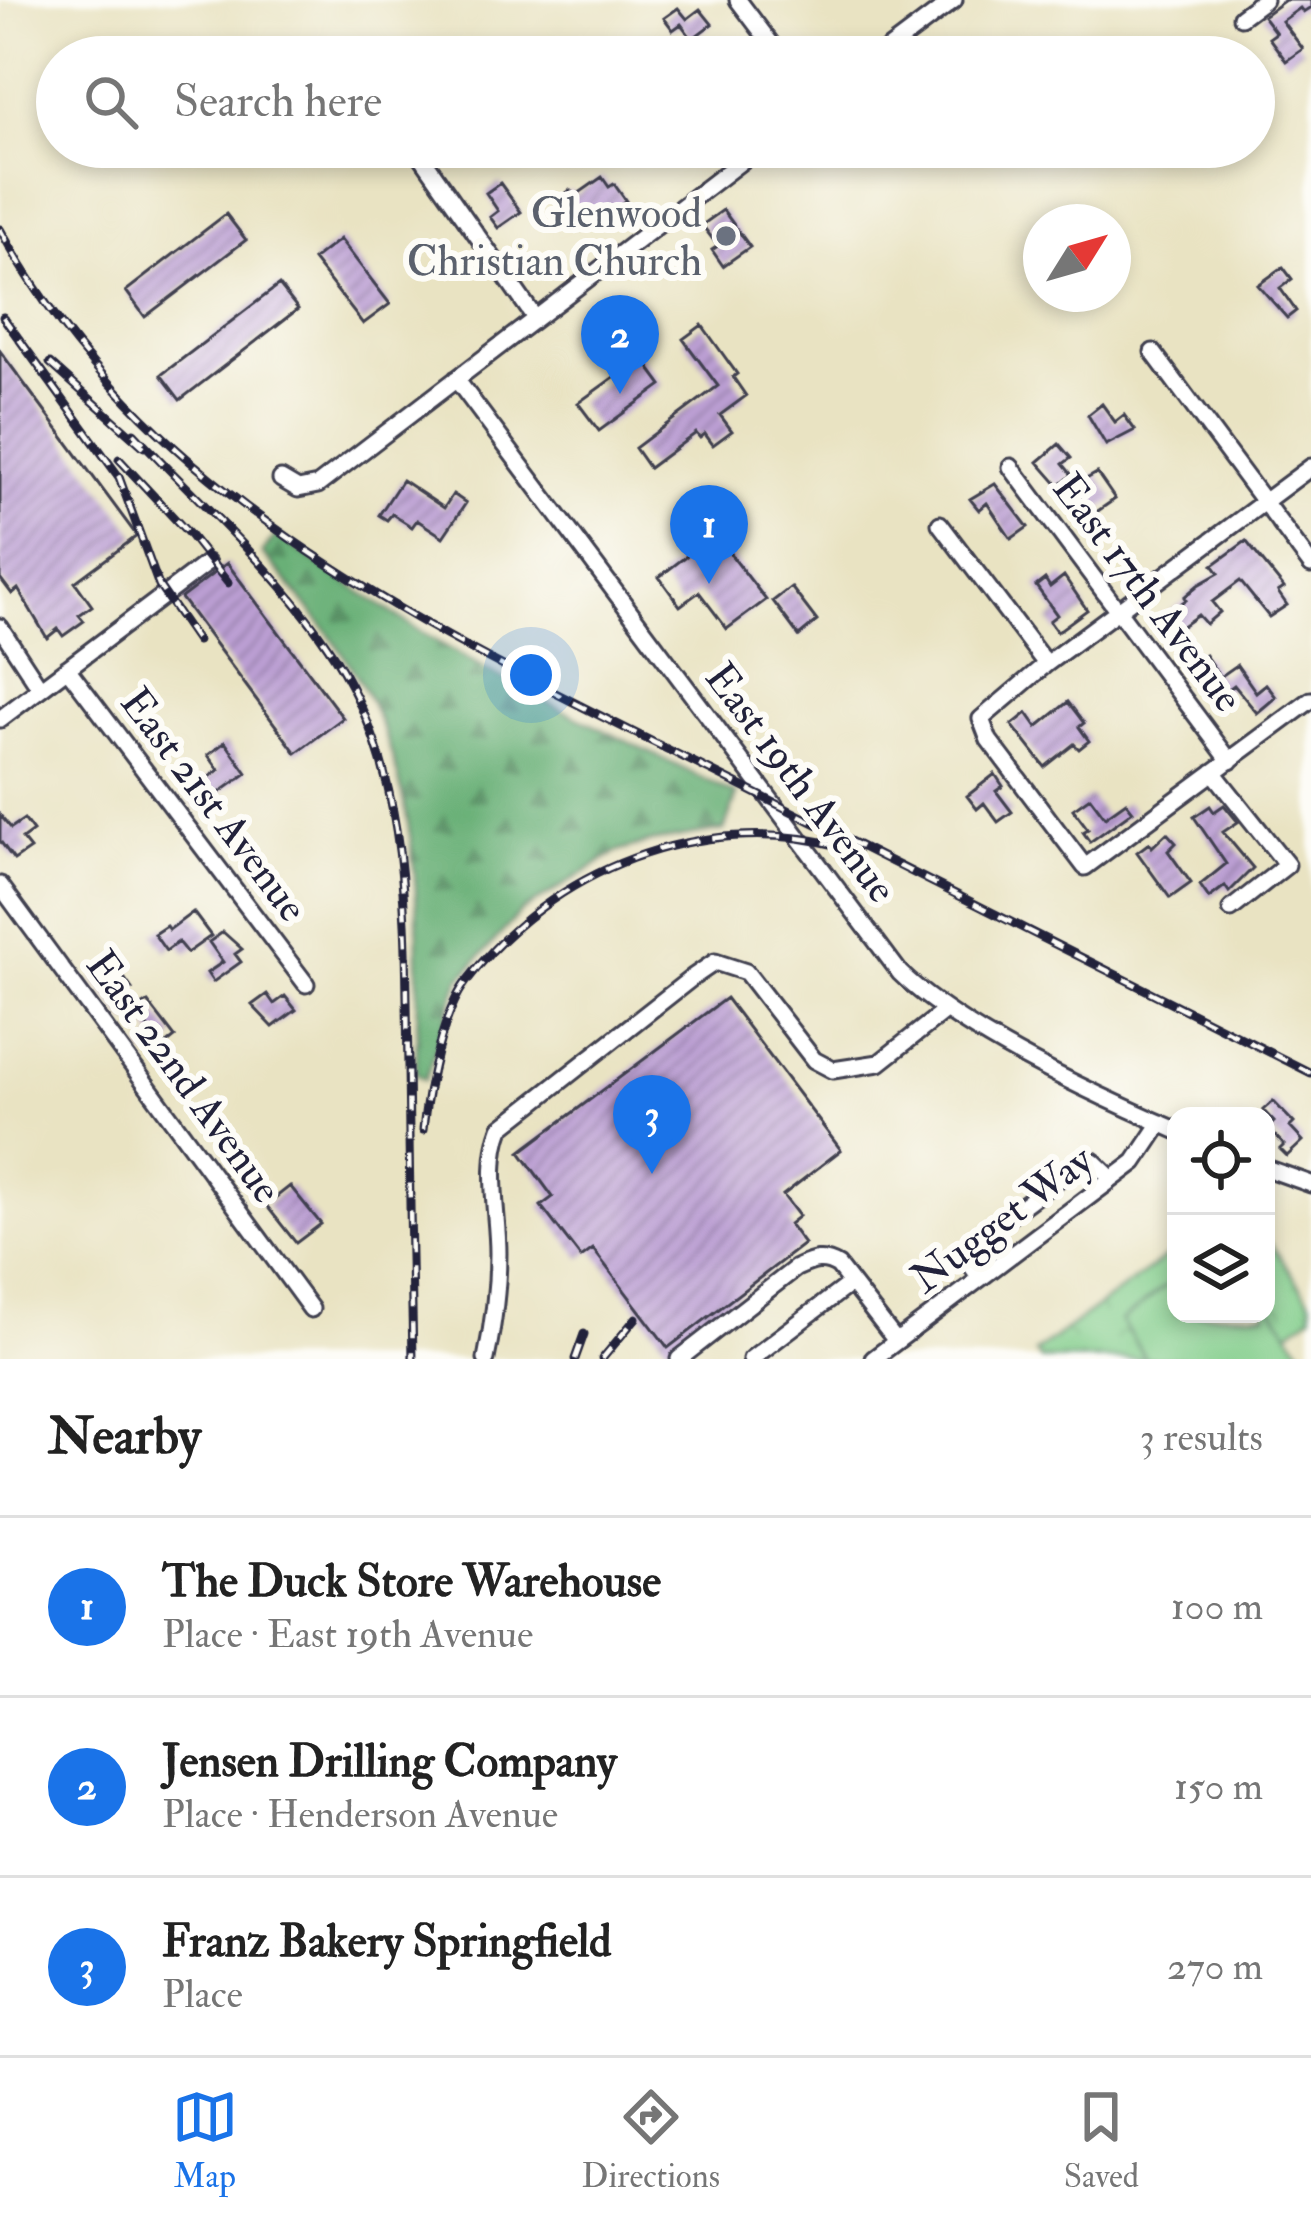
<!DOCTYPE html>
<html lang="en">
<head>
<meta charset="utf-8">
<style>
	body { margin:0; font-family:"IM FELL Double Pica",serif; background:#f2f2f2; color:#222 }
	.controls { position:absolute; right:36px; bottom:36px; display:grid; overflow:hidden; border-radius:24px; box-shadow:0 6px 18px #0003 }
	.controls button { width:108px; height:108px; display:grid; place-items:center; padding:0; border:0; border-bottom:3px solid #e0e0e0; background:#fff; color:#222; font:60px sans-serif }
	.compass { position:absolute; left:1023px; top:204px; width:108px; height:108px; border-radius:50%; background:#fff; box-shadow:0 6px 18px #0003; rotate:53deg }
	.you { position:absolute; left:531px; top:675px; width:42px; height:42px; margin:-30px; border:9px solid #fff; border-radius:50%; background:#1a73e8; box-shadow:0 0 0 18px #1a73e833 }
	.badge { display:grid; place-items:center; width:78px; height:78px; border-radius:50%; background:#1a73e8; color:#fff; font-size:39px; font-weight:700 }
	.pin { position:absolute; translate:-50% -99px; filter:drop-shadow(0 3px 6px #0008) }
	.pin::after { content:''; position:absolute; top:63px; width:42px; height:36px; background:inherit; clip-path:polygon(0 0,100% 0,50% 100%) }
	.list { margin:0; padding:0; list-style:none }
	h2 { display:flex; justify-content:space-between; align-items:center; height:156px; margin:0; padding:0 48px; font-size:51px }
	h2 small { font-size:39px; font-weight:400; color:#767676 }
	.list li { display:grid; grid-template-columns:78px 1fr auto; gap:36px; align-items:center; box-sizing:border-box; height:180px; padding:0 48px; border-top:3px solid #e0e0e0 }
	.list b { display:block; font-size:45px; white-space:nowrap }
	.list p { margin:0; font-size:39px; white-space:nowrap; color:#767676 }
	.list em { font-size:39px; font-style:normal; color:#767676 }
	.icon { flex:none; width:66px; height:66px; fill:none; stroke:currentColor; stroke-width:2; stroke-linecap:round; stroke-linejoin:round }
	.map { position:relative; flex:none; width:1311px; height:1359px; overflow:hidden }
	.search { position:absolute; background:#fff; box-shadow:0 6px 18px #0003; left:36px; right:36px; top:36px; height:132px; display:flex; align-items:center; gap:30px; box-sizing:border-box; padding:0 42px; border-radius:66px; color:#767676; font-size:45px }
	.sheet { height:696px; background:#fff }
	nav { display:flex; justify-content:space-around; align-items:center; box-sizing:border-box; height:168px; border-top:3px solid #e0e0e0; background:#fff; font-size:33px; color:#767676 }
	nav a { display:grid; justify-items:center; gap:6px }
	nav .on { color:#1a73e8 }
	.map>svg:first-child { display:block }
</style>
</head>
<body>
<div class="map">
<svg width="1311" height="1359" viewBox="0 0 1311 1359">
	<defs>
		<pattern id="forest-firs" width="22" height="20" patternUnits="userSpaceOnUse" patternTransform="scale(3)"><rect width="22" height="20" fill="#69b077"/><path d="M5 1l3.5 6h-7zM16 11l3.5 6h-7z" fill="#568f63"/></pattern>
		<pattern id="park-crowns" width="20" height="18" patternUnits="userSpaceOnUse" patternTransform="scale(3)"><rect width="20" height="18" fill="#82cd8b"/><path d="M2 6a3 3 0 1 1 6 0M12 15a3 3 0 1 1 6 0" fill="none" stroke="#70b079"/></pattern>
		<pattern id="building-hatch" width="6" height="6" patternUnits="userSpaceOnUse" patternTransform="scale(3)"><rect width="6" height="6" fill="#bb9fd3"/><path d="M-1 1l2-2M0 6l6-6M5 7l2-2" fill="none" stroke="#9881ac"/></pattern>
	</defs>
	<rect width="100%" height="100%" fill="#fdfcf7"/>
	<filter id="ink" filterUnits="userSpaceOnUse"><feTurbulence type="fractalNoise" baseFrequency=".00833" numOctaves="2"/><feDisplacementMap in="SourceGraphic" scale="24" xChannelSelector="R" yChannelSelector="G"/><feConvolveMatrix kernelMatrix="1 2 1 2 8 2 1 2 1" color-interpolation-filters="sRGB"/></filter>
	<filter id="wash" filterUnits="userSpaceOnUse"><feTurbulence type="fractalNoise" baseFrequency=".004" numOctaves="4" result="noise"/><feDisplacementMap in="SourceGraphic" scale="48" xChannelSelector="R" yChannelSelector="G"/><feGaussianBlur stdDeviation="2.7" result="paint"/><feColorMatrix in="noise" values="0 0 0 0 0 0 0 0 0 0 0 0 0 0 0 0 0 1.4 0 .05"/><feComposite in="paint" operator="in"/></filter>
	<g filter="url(#wash)">
		<rect width="100%" height="100%" fill="#e9e3c2"/>
		<path fill="url(#forest-firs)" stroke="#466959" stroke-width="3" d="M276,535l146,98 102,58 213,104 -13,35 -73,12 -34,10 -96,60 -62,68 -34,100 -9,-6c3,-123 10,-259 -45,-372 -28,-56 -69,-103 -109,-149z"/>
		<path fill="url(#park-crowns)" stroke="#527863" stroke-width="3" d="M1266,1237l45,64v14l-23,17 20,27h-268l-5,-7 141,-102v64h90z"/>
		<path fill="#82cd8b" stroke="#527863" stroke-width="3" d="M1176,1278v36h90v-15l35,50 -11,10h-144l-25,-38z"/>
		<g id="blocks">
			<path fill="url(#building-hatch)" d="M1285,0h26v7l-8,5 -3,-4 -18,13 21,28 -17,12 -17,-23 7,-5 -13,-17z
				M678,8l9,11 13,-10 12,15 -20,15 -11,-15 -8,6 -9,-12z
				M602,177l7,10 5,-3 12,17 -19,14 -5,-8 -27,21 -20,-26 15,-12 5,6z
				M500,183l21,29 -23,16 -8,-11 8,-6 -12,-18z
				M723,210l27,37 -27,19 -11,-16 6,-4 -16,-21z
				M226,214l20,26 -101,77 -19,-26z
				M340,239l50,65 -27,20 -50,-64z
				M1283,267l9,12 -12,9 16,23 -9,7 -29,-33z
				M279,285l19,24 -118,91 -19,-25z
				M702,325l35,49 -4,3 13,19 -26,19 12,16 -19,14 -8,-11 -5,4 -4,-5 -47,35 -14,-20 83,-62 -35,-47z
				M0,351l137,185 -62,46 17,24 -13,9 5,6 -21,15 -5,-7 -11,9 -29,-49 -6,5 -12,-16z
				M637,351l25,34 -63,46 -21,-28 43,-31 -5,-6z
				M1102,404l13,18 9,-7 11,15 -29,15 -18,-30z
				M1059,444l12,14 -8,6 9,11 -13,11 -21,-24z
				M1097,473l18,26 -23,16 -18,-29z
				M402,480l42,28 9,-14 13,9 -23,34 -26,-17 -5,7 -20,-13 -5,6 -8,-5z
				M995,484l33,43 -17,12 -24,-36 -8,7 -9,-11z
				M715,534l51,66 -39,29 -28,-37 -19,14 -21,-29z
				M1246,541l38,47 -6,4 9,13 -18,12 -29,-36 -28,21 8,10 -14,12 -8,-9 -30,21 -11,-16 29,-20 -2,-3 14,-12 21,-12 -6,-8z
				M227,563l116,155 -47,35 -115,-155z
				M1064,576l23,34 -30,22 -8,-11 8,-6 -21,-29 9,-7 5,8z
				M791,587l26,34 -18,15 -26,-35z
				M1205,655l15,22 17,-12 19,27 10,-8 10,13 -19,16 -23,-28 -17,13 -26,-34z
				M1068,702l16,21 -5,4 10,14 -10,8 -5,-5 -29,23 -33,-42 15,-12 10,14z
				M225,742l22,31 -50,36 -11,-16 33,-23 -11,-15z
				M995,774l8,12 -7,5 16,21 -14,10 -14,-19 -7,6 -10,-13z
				M1090,797l15,20 21,-15 7,9 -43,31 -7,-10 5,-3 -15,-20z
				M1224,805l14,17 -15,10 30,36 -24,24 -4,-6 -16,12 -9,-13 26,-21 -32,-47 16,-11 4,6z
				M0,815l11,13 13,-9 9,12 -11,8 8,10 -16,11 -14,-19z
				M1167,833l9,10 -8,8 23,32 -21,15 -33,-46 12,-9 3,4z
				M193,912l18,24 -24,17 -9,-11 -12,9 -12,-17 12,-8 3,4z
				M223,932l19,17 -7,5 6,8 -28,20 -6,-9 16,-11 -14,-20z
				M106,969l12,16 7,-6 7,10 -5,3 12,16 9,-6 27,35 -26,21 -8,-10 14,-11 -16,-22 -11,8 -34,-45z
				M267,994l7,10 11,-8 11,14 -23,17 -21,-22z
				M726,998l115,152 -58,45 16,21 -10,8 15,20 -136,104 -75,-99 -12,9 -40,-52 12,-9 -33,-45z
				M1273,1101l21,22 -4,4 13,14 -16,15 -7,-7 4,-4 -16,-17 6,-6 -11,-12z
				M290,1186l31,38 -25,19 -30,-38z"/>
		</g>
	</g>
	<g filter="url(#ink)">
		<use href="#blocks" fill-opacity="0" stroke="#403f4f" stroke-width="3"/>
		<g fill="none" stroke-linecap="round" stroke-linejoin="round">
			<defs>
				<path id="minor" d="M738,0l43,57
					M1241,17l23,-17
					M878,57l76,-57
					M415,147l120,171
					M1153,352l158,213
					M456,379l444,594c63,61 193,121 276,157
					M1011,467l219,294
					M1311,467l-265,197 -65,55 8,21 96,127 226,-167
					M281,479l17,10 20,-4 442,-338
					M940,524l106,140
					M0,627l40,61
					M67,668l239,316
					M0,719l207,-156
					M1213,772l74,93 -56,44
					M0,885l311,424
					M1266,1168l45,16
					M980,1278l-17,-24 4,-7 113,-84 13,-2 19,18
					M486,1359c7,-34 12,-71 12,-106 0,-40 -12,-87 3,-125l192,-151 22,-15 31,10 68,88 19,10 46,-7 66,-52
					M679,1359l117,-91c16,-7 26,-12 42,-2l58,75
					M751,1359l100,-76
					M873,1359l262,-197 26,-39"/>
			</defs>
			<use href="#minor" stroke="#403f4f" stroke-width="21"/>
			<use href="#minor" stroke="#fff" stroke-width="15"/>
			<defs>
				<path id="rail" d="M0,229c156,288 472,421 751,562 186,94 373,188 560,282
					M3,317l116,160 40,109 38,55
					M50,363l94,84
					M134,433c68,73 148,141 201,225 78,123 70,268 73,408 1,98 3,195 5,293
					M119,459l71,76 38,48
					M423,1130c4,-41 19,-116 43,-148 85,-113 236,-172 373,-136
					M575,1359l9,-25
					M602,1359l34,-41"/>
			</defs>
			<use href="#rail" stroke="#22223b" stroke-width="9"/>
			<use href="#rail" stroke="#fdfcf7" stroke-width="4.5" stroke-dasharray="14" stroke-linecap="butt"/>
		</g>
	</g>
	<circle fill="#6b7280" stroke="#fdfcf7" stroke-width="4.5" cx="726" cy="236" r="12"/>
	<g text-anchor="middle" stroke-width="12" stroke-linejoin="round" paint-order="stroke">
		<g font-size="42" fill="#5b616d" stroke="#fdfcf7" text-anchor="end">
			<text x="702" y="227">Glenwood<tspan x="702" dy="48">Christian Church</tspan></text>
		</g>
		<g font-size="42" fill="#22223b" stroke="#fdfcf7">
			<text transform="translate(1149 592) rotate(53)" y="15">East 17th Avenue</text>
			<text transform="translate(802 782) rotate(53)" y="15">East 19th Avenue</text>
			<text transform="translate(215 804) rotate(53)" y="15">East 21st Avenue</text>
			<text transform="translate(185 1076) rotate(54)" y="15">East 22nd Avenue</text>
			<text transform="translate(1001 1218) rotate(-37)" y="15">Nugget Way</text>
		</g>
	</g>
</svg>
<div class="controls">
<button><svg class="icon" aria-label="locate" viewBox="0 0 24 24"><circle cx="12" cy="12" r="6"/><path d="M12 2v4M12 18v4M2 12h4M18 12h4"/></svg></button>
<button><svg class="icon" aria-label="layers" viewBox="0 0 24 24"><path d="M12 4l9 5-9 5-9-5zM3 14l9 5 9-5"/></svg></button>
</div>
<svg class="compass" viewBox="-18 -18 36 36"><path d="M0-13l5 13h-10z" fill="#e53935"/><path d="M0 13l5-13h-10z" fill="#767676"/></svg>
<div class="you"></div>
<div class="pin badge" style="left:709px;top:584px">1</div>
<div class="pin badge" style="left:620px;top:394px">2</div>
<div class="pin badge" style="left:652px;top:1174px">3</div>
<div class="search"><svg class="icon" aria-label="search" viewBox="0 0 24 24"><circle cx="10" cy="10" r="6"/><path d="M15 15l6 6"/></svg>Search here</div>
</div>
<section class="sheet">
<h2>Nearby<small>3 results</small></h2>
<ul class="list">
<li><span class="badge">1</span><div><b>The Duck Store Warehouse</b><p>Place · East 19th Avenue</p></div><em>100 m</em></li>
<li><span class="badge">2</span><div><b>Jensen Drilling Company</b><p>Place · Henderson Avenue</p></div><em>150 m</em></li>
<li><span class="badge">3</span><div><b>Franz Bakery Springfield</b><p>Place</p></div><em>270 m</em></li>
</ul>
</section>
<nav>
<a class="on"><svg class="icon" aria-label="map" viewBox="0 0 24 24"><path d="M3 6l6-2 6 2 6-2v14l-6 2-6-2-6 2zM9 4v14M15 6v14"/></svg>Map</a>
<a><svg class="icon" aria-label="directions" viewBox="0 0 24 24"><path d="M12 3l9 9-9 9-9-9zM9 14v-3h6M13 9l2 2-2 2"/></svg>Directions</a>
<a><svg class="icon" aria-label="saved" viewBox="0 0 24 24"><path d="M7 4h10v16l-5-4-5 4z"/></svg>Saved</a>
</nav>
</body>
</html>
